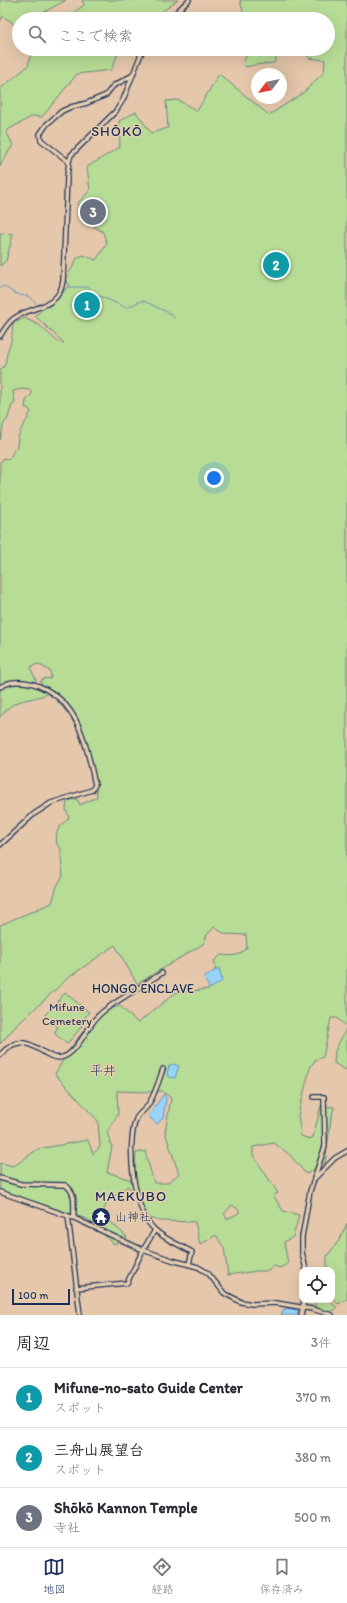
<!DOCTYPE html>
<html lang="ja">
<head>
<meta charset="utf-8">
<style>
	body { margin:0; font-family:Itim,"Klee One",sans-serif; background:#f7f7f7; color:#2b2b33 }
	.controls { position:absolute; right:12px; bottom:12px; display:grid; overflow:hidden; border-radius:8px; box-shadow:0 4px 16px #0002 }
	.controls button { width:36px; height:36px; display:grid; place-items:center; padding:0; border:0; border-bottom:1px solid #e1e1e2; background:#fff; color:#2b2b33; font:20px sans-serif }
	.compass { position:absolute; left:251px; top:68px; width:36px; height:36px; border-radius:50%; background:#fff; box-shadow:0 4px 16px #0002; rotate:238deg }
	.scale { position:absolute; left:12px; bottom:10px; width:58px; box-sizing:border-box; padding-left:4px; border:2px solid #1b2f5e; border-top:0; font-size:11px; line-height:14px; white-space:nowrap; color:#1b2f5e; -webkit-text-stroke:3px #e6cfaf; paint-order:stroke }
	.you { position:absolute; left:214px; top:478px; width:14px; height:14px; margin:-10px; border:3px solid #fff; border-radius:50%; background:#1a73e8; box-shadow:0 0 0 6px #1a73e833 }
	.badge { display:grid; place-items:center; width:26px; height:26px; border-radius:50%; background:#1b2f5e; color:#fff; font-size:13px; font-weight:700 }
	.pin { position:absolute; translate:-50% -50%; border:2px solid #fff; box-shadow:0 1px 4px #0006 }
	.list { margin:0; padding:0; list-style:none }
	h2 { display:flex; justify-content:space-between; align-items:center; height:52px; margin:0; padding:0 16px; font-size:17px }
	h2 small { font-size:13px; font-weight:400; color:#7c7c81 }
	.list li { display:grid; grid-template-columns:26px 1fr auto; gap:12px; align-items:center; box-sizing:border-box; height:60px; padding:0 16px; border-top:1px solid #e1e1e2 }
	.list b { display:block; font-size:15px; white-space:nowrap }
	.list p { margin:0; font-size:13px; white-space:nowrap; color:#7c7c81 }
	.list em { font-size:13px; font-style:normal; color:#7c7c81 }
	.icon { flex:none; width:22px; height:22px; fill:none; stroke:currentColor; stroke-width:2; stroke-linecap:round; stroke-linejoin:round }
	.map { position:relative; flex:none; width:347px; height:1315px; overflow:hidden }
	.search { position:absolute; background:#fff; box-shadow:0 4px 16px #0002; left:12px; right:12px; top:12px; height:44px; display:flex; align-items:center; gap:10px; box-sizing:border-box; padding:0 14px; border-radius:22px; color:#7c7c81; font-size:15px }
	.sheet { height:232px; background:#fff }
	nav { display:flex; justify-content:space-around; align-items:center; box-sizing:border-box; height:56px; border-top:1px solid #e1e1e2; background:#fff; font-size:11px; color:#7c7c81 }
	nav a { display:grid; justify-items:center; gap:2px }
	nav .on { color:#1b2f5e }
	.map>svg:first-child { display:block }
</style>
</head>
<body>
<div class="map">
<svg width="347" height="1315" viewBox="0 0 347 1315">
	<rect width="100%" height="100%" fill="#e5c7ab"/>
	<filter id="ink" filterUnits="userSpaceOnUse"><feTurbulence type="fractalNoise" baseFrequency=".025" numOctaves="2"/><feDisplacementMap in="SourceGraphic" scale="8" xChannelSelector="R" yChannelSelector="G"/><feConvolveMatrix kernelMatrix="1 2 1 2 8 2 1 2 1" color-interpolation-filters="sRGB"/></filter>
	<g filter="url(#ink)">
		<path fill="#b7dc96" stroke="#69867a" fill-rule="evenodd" d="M0,0h66l-34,19h-13v7h-2l-14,-10 -3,6z
			M82,0h96l-26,19h-87l19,-14z
			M240,0h107v1068l-1,2 -12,-7 1,-12 12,-24 -10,-9h-6l-8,39 -8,3 -5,8 -12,47 3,21 9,3 3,-2 8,-31 13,1 -3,12 -6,44 -19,11 -17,-20 -15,-11 -21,4v8l25,38 -5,2 10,16 16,4 -6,22 -9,5 4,22 -9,4 -5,-2 -6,5h-11l-29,4 -4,-27 -8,-13 -16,10 -5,-23 -35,-1 -10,-3 -22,-32 -20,14 -6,14 25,23 -13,7 -27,-25 -87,-29v-27l14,3 24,-17 50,-9 5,14 7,-7 -2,-26 -43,-47 14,-24 28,-37 23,-7 18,17 37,-30 34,-4 7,-23 -2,-5 7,-6c11,1 18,2 26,-7l-1,-13 -21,-1 -11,-7 -7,8 -4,9 -66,40 -22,-39 -47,33 -53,49 -15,17v-119l52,-22 5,-17 6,-10 -2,-19v-9l-4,-3c-2,-15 1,-17 12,-27l-3,-9 1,-8 10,-2 3,6 17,-8c-4,-42 -15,-69 -44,-101l2,-4 -2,-2c-8,8 -28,8 -39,14 -5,2 -10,9 -14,13v-255l5,-4 3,2c5,-4 4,-10 9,-13 0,-12 5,-20 12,-30l-1,-1 3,-4 -3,-4h-3l1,-7 6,-7 -1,-4 -10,-1 -8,2 2,12 -3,2 -5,15 -3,3 -4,17v-70c8,-5 5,-12 8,-20 4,-10 4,-15 5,-26l11,-6 15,7 19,17 6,1 -29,-27 35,-31 -3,-3 1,-7 10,-18 6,-2 12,5 11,-16 -4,-12 -10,-6 -16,-22 13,-14 -3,-23 33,-20 -1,-26 17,-9 15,21 17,-5 -2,-27 12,-1 19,11 22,-37 50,41 34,-22 21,-21 1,-12 -16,-2 -5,-9h24v-30h-83zM38,664l12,7 1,6 -1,2 -4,-1 -5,2v7l-7,-2 2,-5 -5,-11 1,-3zM117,1091l34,1 11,-1 9,7 -6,34 14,42 -12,9h-13l-9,-32 -9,2 -2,28 -27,-9 5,-25 -5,-15 11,-18zM232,1205l7,5v3l-12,6 -3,-5z
			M32,49h88l-9,21 -34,4 -35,43 -9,-1 -27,15 7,14 -10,15 -3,7v-78l28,-23z
			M249,49h31l-6,14 -20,2 -8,2 -3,-3z
			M0,233l13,1 -7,27 -6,5z
			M65,993l24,19 -9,12 2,2 -15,18 -13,-11 4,-6 -13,-12z
			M347,1223v76l-9,5 -6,-7v-27h-5v-14l13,-17z
			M316,1300h12l9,8 -7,5 -15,-5z"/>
		<path fill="#97d4f8" stroke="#6592ba" d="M219,968l3,13 -12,8 -6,-11z
			M173,1064l6,2 -4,12 -6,-1 -2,-4 2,-7z
			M164,1094l2,4 -3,20 -6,6 -9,-8z
			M286,1308l11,2 2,5h-18l2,-5h2z"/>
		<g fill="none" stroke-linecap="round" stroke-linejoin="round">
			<path stroke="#6592ba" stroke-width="1" d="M68,287h20l5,6 34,15 13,-7h4l27,13 3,4
				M0,288l4,-2c7,6 14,10 24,10l8,7
				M42,309l8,-3 15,-15"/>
			<defs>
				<path id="street" d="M169,19l20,-19
					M69,162l-28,-22 -1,-6 7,-10 15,-13 9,-4 16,-4 19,-8 7,-9 20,-11
					M0,336c4,-6 8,-13 13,-17 18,-14 46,-9 50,-38l4,-104 2,-15 2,-7 45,-44 7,-11 20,-51
					M0,687c4,-2 9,-5 14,-5 22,-2 45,12 57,30 13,19 19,50 24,73l-3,5 -41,13 -17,11 -34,31
					M0,1055c28,-32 43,9 63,2 14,-4 25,-31 35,-41 7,-7 15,-12 23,-17 14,-9 27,-17 41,-26
					M163,1069c-4,11 -8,26 -15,36 -3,5 -10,9 -12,14 -10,27 -3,91 19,111 11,10 25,15 37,22l-3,12
					M0,1178l21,6 44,1c12,7 8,21 9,33
					M315,1178l20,-20 12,-7
					M0,1192l74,26 69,32 29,10 26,7 10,6 16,20 17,9 11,2 24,-1 36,6 20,6
					M68,1216l12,99
					M306,1270l-4,-18v-15l8,-46 15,-45 -1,-49h-10
					M76,1288l51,-5 16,-33 12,-20
					M301,1315l3,-15"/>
			</defs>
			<use href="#street" stroke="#1b2f5e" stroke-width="6"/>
			<use href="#street" stroke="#e6cfaf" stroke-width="3.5"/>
		</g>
	</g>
	<defs>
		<symbol id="temple-disc" viewBox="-11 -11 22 22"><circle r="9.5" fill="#1b2f5e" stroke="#e6cfaf"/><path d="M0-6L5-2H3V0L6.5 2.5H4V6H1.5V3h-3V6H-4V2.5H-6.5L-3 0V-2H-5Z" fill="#fff"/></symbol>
	</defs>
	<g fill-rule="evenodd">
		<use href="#temple-disc" x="90" y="1206" width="22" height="22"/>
	</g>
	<g text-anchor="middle" stroke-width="3" stroke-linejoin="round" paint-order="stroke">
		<g font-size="12" fill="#2b4064" stroke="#e6cfaf">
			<text x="67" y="1011">Mifune<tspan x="67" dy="14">Cemetery</tspan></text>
		</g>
		<g font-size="12" fill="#1b2f5e" stroke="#e6cfaf" text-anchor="start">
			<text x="115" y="1221">山神社</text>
		</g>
		<g font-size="13" fill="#1b2f5e" stroke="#e6cfaf">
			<text x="143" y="993">HONGO ENCLAVE</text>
			<text x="103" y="1075">平井</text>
		</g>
		<g font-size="14" letter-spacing="1" fill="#1b2f5e" stroke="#e6cfaf">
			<text x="117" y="136">SHŌKŌ</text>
			<text x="131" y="1201">MAEKUBO</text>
		</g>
	</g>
</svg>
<div class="controls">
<button><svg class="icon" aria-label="locate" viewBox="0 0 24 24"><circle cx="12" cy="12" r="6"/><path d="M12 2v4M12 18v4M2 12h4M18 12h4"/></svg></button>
</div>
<svg class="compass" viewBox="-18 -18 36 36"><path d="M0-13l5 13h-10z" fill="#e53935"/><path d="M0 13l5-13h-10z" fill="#7c7c81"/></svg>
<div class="scale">100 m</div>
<div class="you"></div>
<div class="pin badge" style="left:87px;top:305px;background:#0f9aa8">1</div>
<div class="pin badge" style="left:276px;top:265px;background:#0f9aa8">2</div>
<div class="pin badge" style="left:93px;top:212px;background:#6b7280">3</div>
<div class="search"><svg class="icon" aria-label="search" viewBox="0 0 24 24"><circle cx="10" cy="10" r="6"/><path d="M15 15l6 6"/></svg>ここで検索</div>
</div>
<section class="sheet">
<h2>周辺<small>3件</small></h2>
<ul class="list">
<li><span class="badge" style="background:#0f9aa8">1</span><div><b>Mifune-no-sato Guide Center</b><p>スポット</p></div><em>370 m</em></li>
<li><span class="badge" style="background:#0f9aa8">2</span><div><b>三舟山展望台</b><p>スポット</p></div><em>380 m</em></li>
<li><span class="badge" style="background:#6b7280">3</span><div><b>Shōkō Kannon Temple</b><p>寺社</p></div><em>500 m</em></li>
</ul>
</section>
<nav>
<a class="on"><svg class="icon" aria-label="map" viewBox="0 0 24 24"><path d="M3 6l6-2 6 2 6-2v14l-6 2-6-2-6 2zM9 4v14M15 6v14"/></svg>地図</a>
<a><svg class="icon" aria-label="directions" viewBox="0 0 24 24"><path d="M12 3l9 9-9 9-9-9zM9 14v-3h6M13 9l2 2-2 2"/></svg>経路</a>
<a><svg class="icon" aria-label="saved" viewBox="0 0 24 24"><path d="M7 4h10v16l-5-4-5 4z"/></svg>保存済み</a>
</nav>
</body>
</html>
